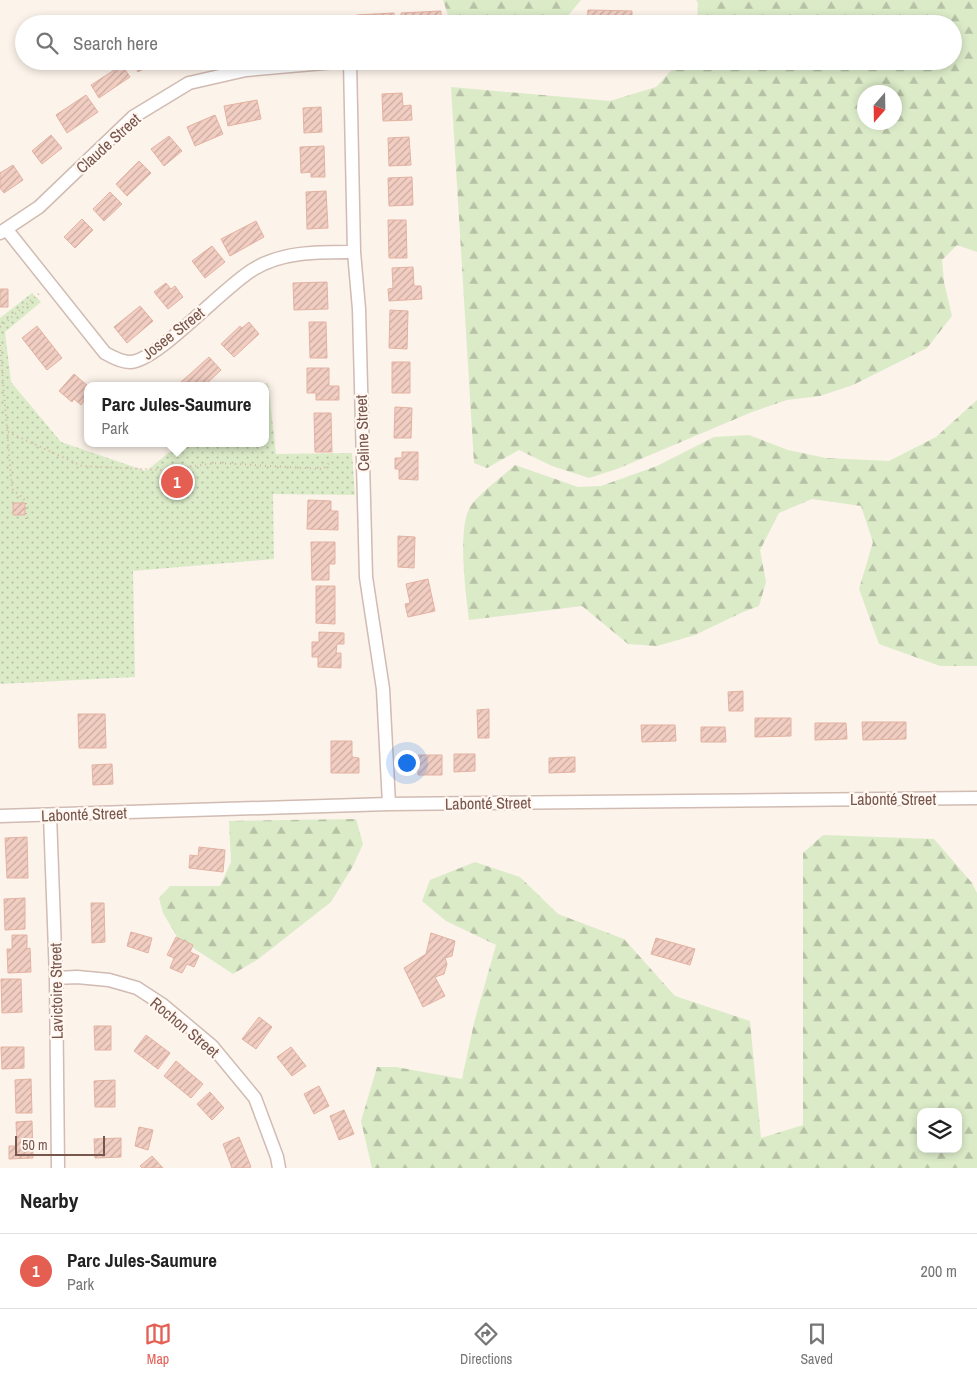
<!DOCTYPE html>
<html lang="en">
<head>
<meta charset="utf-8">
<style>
	body { margin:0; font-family:"Archivo Narrow",sans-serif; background:#f2f2f2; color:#222 }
	.controls { position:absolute; right:15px; bottom:15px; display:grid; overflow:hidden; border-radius:10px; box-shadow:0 2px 8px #0003 }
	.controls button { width:45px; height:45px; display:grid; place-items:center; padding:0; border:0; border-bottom:1px solid #e0e0e0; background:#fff; color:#222; font:25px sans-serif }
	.compass { position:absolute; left:857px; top:85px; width:45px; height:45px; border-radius:50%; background:#fff; box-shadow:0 2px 8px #0003; rotate:200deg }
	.scale { position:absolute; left:15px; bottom:12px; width:90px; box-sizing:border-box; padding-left:5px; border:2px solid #77564d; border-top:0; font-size:14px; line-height:18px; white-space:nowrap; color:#77564d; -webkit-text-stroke:4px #fff7f0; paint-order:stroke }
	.you { position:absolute; left:406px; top:762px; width:18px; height:18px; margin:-12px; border:4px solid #fff; border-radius:50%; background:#1a73e8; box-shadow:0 0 0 8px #1a73e833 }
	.badge { display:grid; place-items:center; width:32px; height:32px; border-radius:50%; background:#e45e52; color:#fff; font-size:16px; font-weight:700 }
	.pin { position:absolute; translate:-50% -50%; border:2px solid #fff; box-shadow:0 1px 5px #0006 }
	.popup { position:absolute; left:84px; top:382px; width:185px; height:65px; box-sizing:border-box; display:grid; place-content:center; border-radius:10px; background:#fff; filter:drop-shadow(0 1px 4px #0005); font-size:16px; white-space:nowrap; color:#767676 }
	.popup b { font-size:19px; color:#222 }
	.popup::after { content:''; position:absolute; left:50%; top:100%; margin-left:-10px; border:10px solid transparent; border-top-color:#fff }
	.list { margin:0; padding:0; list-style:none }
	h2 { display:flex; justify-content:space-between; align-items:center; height:65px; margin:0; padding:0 20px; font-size:21px }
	h2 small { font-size:16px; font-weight:400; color:#767676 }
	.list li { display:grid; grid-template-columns:32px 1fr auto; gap:15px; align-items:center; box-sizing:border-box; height:75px; padding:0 20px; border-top:1px solid #e0e0e0 }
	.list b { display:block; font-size:19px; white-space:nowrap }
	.list p { margin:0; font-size:16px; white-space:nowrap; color:#767676 }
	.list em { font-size:16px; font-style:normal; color:#767676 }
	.icon { flex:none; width:28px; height:28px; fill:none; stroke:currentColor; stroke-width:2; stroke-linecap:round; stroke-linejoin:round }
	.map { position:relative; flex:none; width:977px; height:1168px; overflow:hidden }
	.search { position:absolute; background:#fff; box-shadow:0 2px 8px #0003; left:15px; right:15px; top:15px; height:55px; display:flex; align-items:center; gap:12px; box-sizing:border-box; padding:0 18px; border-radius:28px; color:#767676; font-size:19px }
	.sheet { height:140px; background:#fff }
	nav { display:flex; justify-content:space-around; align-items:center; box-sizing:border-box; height:70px; border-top:1px solid #e0e0e0; background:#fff; font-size:14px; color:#767676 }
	nav a { display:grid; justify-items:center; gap:2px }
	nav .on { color:#e45e52 }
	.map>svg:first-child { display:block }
</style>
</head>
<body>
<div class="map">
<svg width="977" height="1168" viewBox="0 0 977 1168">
	<defs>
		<pattern id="forest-firs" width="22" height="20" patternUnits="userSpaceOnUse" patternTransform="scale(1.25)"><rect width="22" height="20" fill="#dbebc8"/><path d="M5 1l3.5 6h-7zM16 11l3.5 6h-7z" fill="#b6c1a5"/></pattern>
		<pattern id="park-dots" width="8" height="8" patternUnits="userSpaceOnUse" patternTransform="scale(1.25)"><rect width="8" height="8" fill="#dbebc8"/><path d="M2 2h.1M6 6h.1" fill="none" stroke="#b6c1a5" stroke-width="1.8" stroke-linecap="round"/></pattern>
		<pattern id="building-hatch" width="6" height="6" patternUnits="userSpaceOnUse" patternTransform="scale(1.25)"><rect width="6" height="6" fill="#f2cec2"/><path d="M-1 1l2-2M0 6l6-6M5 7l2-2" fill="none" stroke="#c9aaa0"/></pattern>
	</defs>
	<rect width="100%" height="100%" fill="#fcf3ea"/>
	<path fill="url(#forest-firs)" fill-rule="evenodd" d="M443,0h138l-20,24h-110z
		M696,0h281v252l-20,-7 -15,15 2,22 8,34 -25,32 -74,37 -33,11 -33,4 -35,12 -135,57 -28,9 -37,-12 -33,-16 -32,18 -13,-5 -23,-376 159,14 46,-14 24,-26h273v-37h-256l1,-21zM894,92v30h-30v-30z
		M977,400v266h-37l-61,-22 -20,-55 14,-47 -12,-36 -49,-7 -33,14 -19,37 6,32 -7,24 -16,6 -48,23 -38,11 -29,-2 -46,-38 -113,14c-3,-26 -13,-96 3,-116 9,-12 31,-28 43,-39l63,22 23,-1 56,-20 57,-29 35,-2 39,15 38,8 63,3 47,-24z
		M356,819l7,25 -10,22 -22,36 -74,58 -24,14 -55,-36 -15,-25 -4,-15 11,-12h50l11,-24 -2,-41z
		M823,835l111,4 38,44 5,10v275h-605l-11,-47 16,-54h19l66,12 12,-56 22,-78 -50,-24 -24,-20 8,-21 45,-18 45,15 38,37 66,25 51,57 75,25 11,117 42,-13v-272zM921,1112h37v37h-37z"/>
	<path fill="url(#park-dots)" d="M32,293l9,9 -36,30 6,50 50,60 85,29 35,-28h85v-57h-15l17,-3 8,71 76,-1 3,42 -82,-1 1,65 -141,12 2,106 -135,7v-366z"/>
	<path fill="url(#building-hatch)" stroke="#e4b2a2" d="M588,10l44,1v13h-45z
		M441,11v13h-39l-1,-11z
		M394,13l1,11h-38v-9z
		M257,16l1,8h-39v-3z
		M300,17v7h-34v-5z
		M348,17l1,7h-38v-5z
		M132,61h25l-19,11z
		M122,65l8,12 -31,21 -8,-13z
		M402,93l1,13 8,-1 1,15 -29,1 -1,-27z
		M86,95l12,17 -31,21 -11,-18z
		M257,100l4,19 -33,7 -4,-20z
		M321,107l1,25 -18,1 -1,-25z
		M215,115l8,19 -28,12 -8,-19z
		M51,135l11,13 -20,16 -10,-13z
		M169,136l13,15 -18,15 -13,-17z
		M409,137l2,28 -22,1 -1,-28z
		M324,146l1,31h-14v-5l-10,1 -1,-26z
		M139,161l12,12 -24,23 -11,-12z
		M13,165l10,15 -19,13 -4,-5v-15z
		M412,177l1,28 -24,1 -1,-28z
		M326,191l2,37 -21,1 -1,-37z
		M110,192l12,12 -18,17 -11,-12z
		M82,219l11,11 -18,18 -11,-11z
		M388,220h18l1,38h-18z
		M256,221l8,16 -34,19 -9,-17z
		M212,246l13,16 -20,16 -13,-17z
		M413,267l1,19h7l1,13 -33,2 -1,-12 5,-1 -1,-20z
		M327,282l1,27 -34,1 -1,-27z
		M166,283l5,6 4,-3 8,11 -15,12 -14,-17z
		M0,289h8v18h-8z
		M140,306l13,15 -26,22 -13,-16z
		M390,310l18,1 -1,38 -18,-1z
		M249,322l10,12 -25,23 -13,-13 19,-18 2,2z
		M309,322h17l1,36h-17z
		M37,326l25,32 -15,12 -25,-32z
		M209,357l12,13 -17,16h-20l-3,-4z
		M392,362h18v31h-18z
		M307,368h22v18h10v14h-23v-7h-9z
		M74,374l14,12v10l-7,9 -7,-6 -2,3 -13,-11z
		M395,407l17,1 -1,30h-17z
		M314,413h17l1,39h-17z
		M402,452h16v28l-19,-1v-10h-4v-11h7z
		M308,500l23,1v10h7v19l-31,-1z
		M13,503h12v12h-12z
		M398,536l17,1 -1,31 -16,-1z
		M311,542h24v22h-6v16h-17z
		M428,579l7,32 -27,6 -3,-13 5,-1 -4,-19z
		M316,586h19v38l-19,-1z
		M319,632l25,1v11h-7l-1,9h5v15l-23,-1v-10h-6v-15h7z
		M743,691v20h-14l-1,-19z
		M489,709v29h-11l-1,-28z
		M78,714h27l1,34h-27z
		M755,718h36v18l-36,1z
		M862,722h44v17l-43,1z
		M815,723h31l1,16 -32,1z
		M641,725h34l1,16 -34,1z
		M701,727h24l1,15h-25z
		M331,741h21v16l7,1v15h-28z
		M454,754h21v17l-21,1z
		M418,755h24v20h-24z
		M575,757v15l-26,1v-15z
		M112,764l1,20 -20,1 -1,-20z
		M27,837l1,41h-21l-2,-40z
		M199,847l26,3 -2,22 -34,-4 1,-13 8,1z
		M25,898v31l-20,1 -1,-31z
		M91,903h13l1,39 -13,1z
		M131,932l21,6 -4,15 -21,-7z
		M431,933l24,8 -3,15 -7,2 2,6 -3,10 -9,3 10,19 -22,11 -19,-39 22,-14z
		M12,935h15v14l3,-1 1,24 -23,1 -1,-24h5z
		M176,937l17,8 -3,7 9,4 -5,11 -7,-3 -5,9 -12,-5 4,-10 -7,-3z
		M656,938l39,11 -5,16 -39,-11z
		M1,979h20l1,33 -20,1z
		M259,1017l13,10 -16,22 -14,-10z
		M94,1026h17v24h-16z
		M146,1035l24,18 -12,16 -24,-18z
		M1,1047h23v21l-22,1z
		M291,1047l15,19 -14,10 -15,-19z
		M176,1061l27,23 -12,14 -27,-22z
		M31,1079l1,34h-16l-1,-33z
		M115,1080v27h-20l-1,-26z
		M319,1086l10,20 -15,8 -10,-20z
		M210,1092l14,16 -12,12 -15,-16z
		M344,1110l10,24 -15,6 -9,-24z
		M32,1121l1,37 -24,1v-13h8l-1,-24z
		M139,1127l14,3 -5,20 -13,-4z
		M239,1137l12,30 -2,1h-17l-9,-24z
		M121,1138v19l-26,1 -1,-19z
		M152,1156l11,12h-21l-2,-2z"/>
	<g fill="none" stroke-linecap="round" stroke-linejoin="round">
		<defs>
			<path id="minor" d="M350,61l4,191 5,57 7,268 17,112 6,115
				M7,230l98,123c7,4 16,9 25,9 27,0 95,-77 124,-93 29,-18 67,-17 100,-17
				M0,233l39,-26 94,-90 56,-34 57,-13 101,-9
				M50,815l6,163 2,190
				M0,816l389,-12 588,-6
				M56,978l21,-1 32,3 28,8 26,17 49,41 43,52 22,59 2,11"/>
		</defs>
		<use href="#minor" stroke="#d1bbb2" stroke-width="15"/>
		<path stroke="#d7b1a4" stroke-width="2" stroke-dasharray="1 4" stroke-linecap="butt" d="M0,327l41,-35
			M0,345l12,144 14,12v19
			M8,432l74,34 80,4 56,-7 105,6 8,-8"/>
		<use href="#minor" stroke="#fff" stroke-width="12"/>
	</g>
	<g text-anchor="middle" stroke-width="4.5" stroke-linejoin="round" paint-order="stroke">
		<g font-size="16" fill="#77564d" stroke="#fff7f0">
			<text transform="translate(108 143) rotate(-42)" y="6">Claude Street</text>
			<text transform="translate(173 333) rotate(-38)" y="6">Josee Street</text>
			<text transform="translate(362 433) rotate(-92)" y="6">Celine Street</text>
			<text x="893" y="805">Labonté Street</text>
			<text transform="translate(488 803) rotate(-1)" y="6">Labonté Street</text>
			<text transform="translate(84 814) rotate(-2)" y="6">Labonté Street</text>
			<text transform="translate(56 991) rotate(-91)" y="6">Lavictoire Street</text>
			<text transform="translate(185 1027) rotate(40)" y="6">Rochon Street</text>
		</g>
	</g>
</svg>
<div class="controls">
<button><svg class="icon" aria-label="layers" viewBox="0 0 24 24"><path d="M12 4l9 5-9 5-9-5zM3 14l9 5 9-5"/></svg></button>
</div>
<svg class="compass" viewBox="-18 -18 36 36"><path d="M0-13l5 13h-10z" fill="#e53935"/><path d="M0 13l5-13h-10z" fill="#767676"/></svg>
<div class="scale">50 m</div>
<div class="you"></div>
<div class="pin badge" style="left:177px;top:482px">1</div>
<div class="popup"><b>Parc Jules-Saumure</b>Park</div>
<div class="search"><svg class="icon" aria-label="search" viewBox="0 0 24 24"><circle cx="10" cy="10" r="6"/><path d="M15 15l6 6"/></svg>Search here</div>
</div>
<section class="sheet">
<h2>Nearby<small></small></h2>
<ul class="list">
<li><span class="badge">1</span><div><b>Parc Jules-Saumure</b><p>Park</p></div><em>200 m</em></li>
</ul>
</section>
<nav>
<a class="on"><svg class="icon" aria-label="map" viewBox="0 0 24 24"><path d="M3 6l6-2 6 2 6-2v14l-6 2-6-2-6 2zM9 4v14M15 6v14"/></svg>Map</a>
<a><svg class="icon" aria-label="directions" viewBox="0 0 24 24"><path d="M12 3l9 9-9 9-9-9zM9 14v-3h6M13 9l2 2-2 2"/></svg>Directions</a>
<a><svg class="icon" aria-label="saved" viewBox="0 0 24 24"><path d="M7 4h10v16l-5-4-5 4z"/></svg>Saved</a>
</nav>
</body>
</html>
